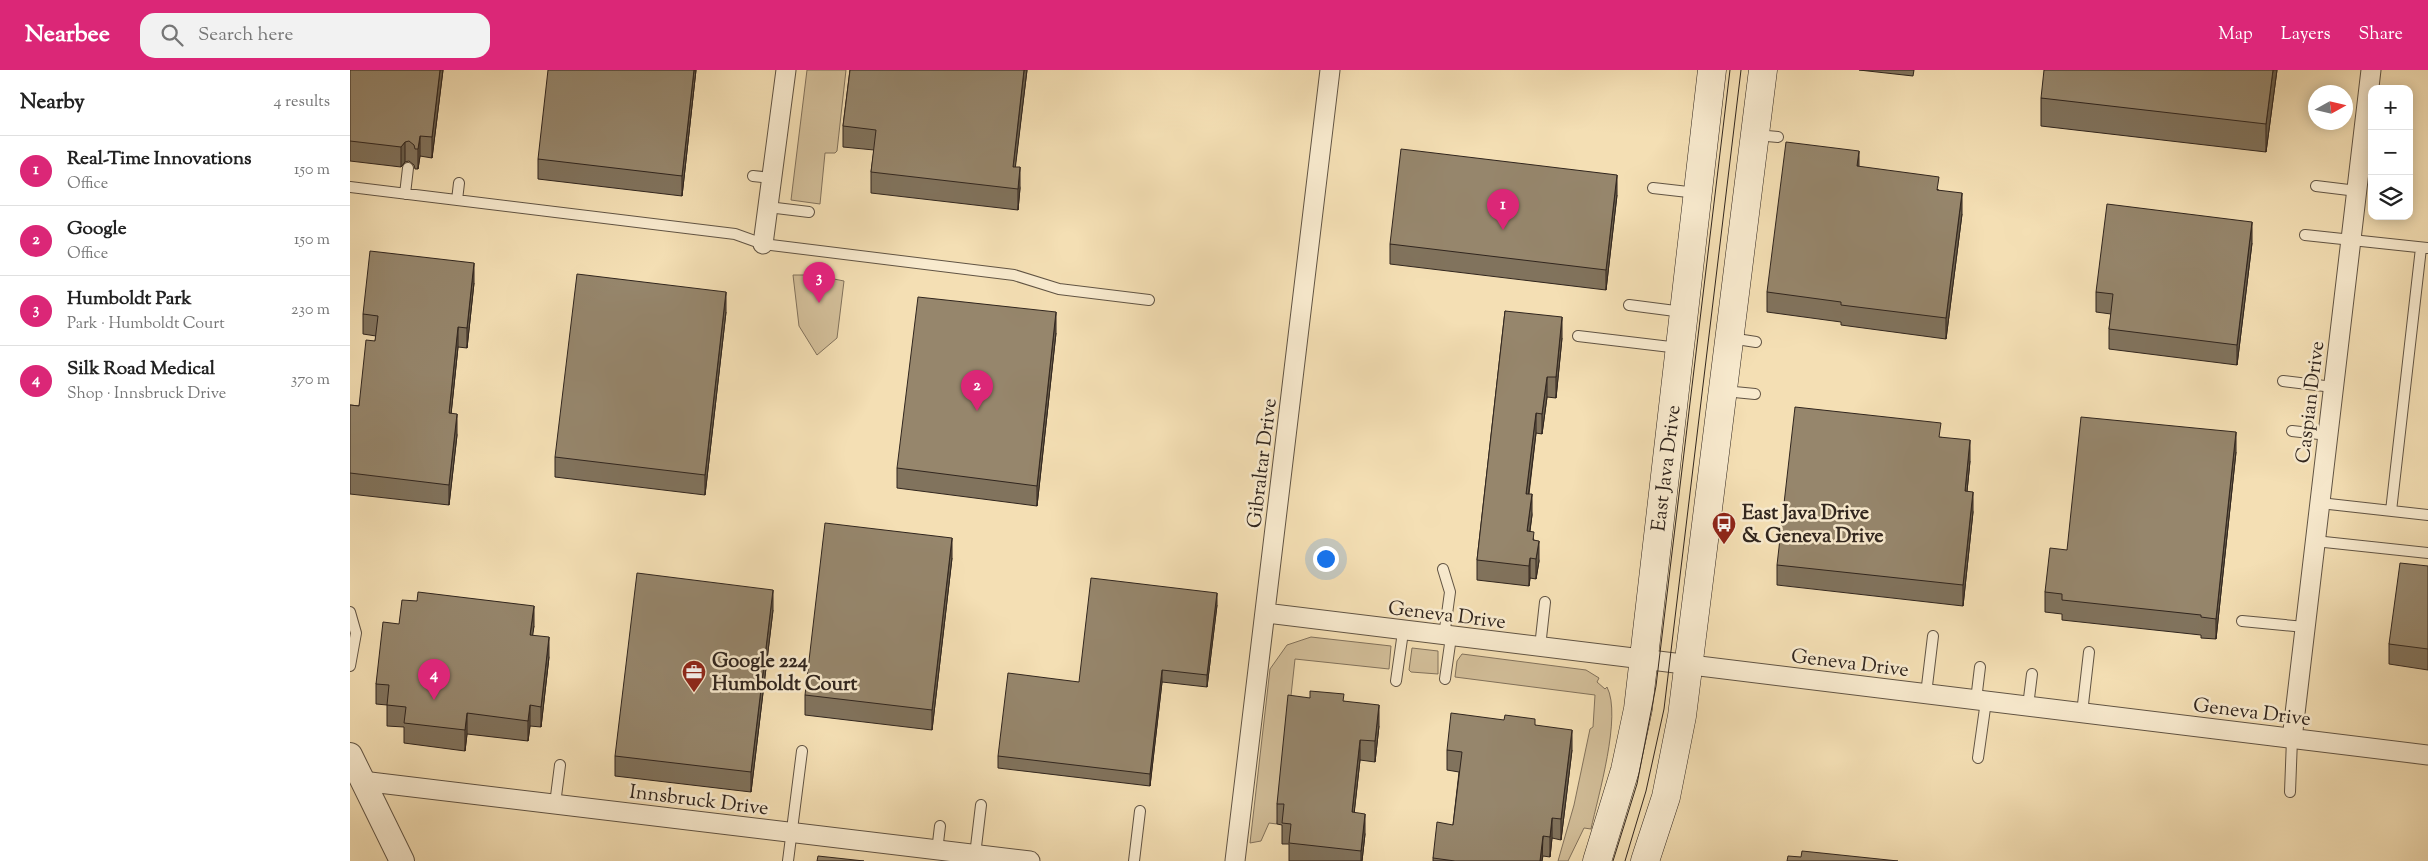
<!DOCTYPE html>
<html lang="en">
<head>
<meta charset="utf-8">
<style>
	body { margin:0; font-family:"Sorts Mill Goudy",serif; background:#f2f2f2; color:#222 }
	.controls { position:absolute; right:15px; top:15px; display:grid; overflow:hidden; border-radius:10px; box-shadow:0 2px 12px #0003 }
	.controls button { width:45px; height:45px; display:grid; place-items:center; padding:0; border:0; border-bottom:1px solid #e0e0e0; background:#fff; color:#222; font:25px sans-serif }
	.compass { position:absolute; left:1958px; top:15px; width:45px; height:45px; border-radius:50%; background:#fff; box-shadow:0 2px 12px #0003; rotate:82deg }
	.you { position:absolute; left:975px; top:488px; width:18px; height:18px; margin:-12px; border:4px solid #fff; border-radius:50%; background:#1a73e8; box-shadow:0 0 0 8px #1a73e833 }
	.badge { display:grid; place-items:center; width:32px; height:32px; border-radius:50%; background:#db2777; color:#fff; font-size:16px; font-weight:700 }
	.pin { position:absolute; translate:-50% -41px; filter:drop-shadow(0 1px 2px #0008) }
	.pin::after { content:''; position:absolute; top:26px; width:18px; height:15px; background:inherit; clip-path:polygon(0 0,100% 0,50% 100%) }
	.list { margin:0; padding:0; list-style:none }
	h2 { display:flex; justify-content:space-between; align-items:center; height:65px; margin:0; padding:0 20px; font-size:21px }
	h2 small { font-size:16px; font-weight:400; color:#767676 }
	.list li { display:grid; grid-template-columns:32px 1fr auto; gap:15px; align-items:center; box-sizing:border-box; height:70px; padding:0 20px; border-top:1px solid #e0e0e0 }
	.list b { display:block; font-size:19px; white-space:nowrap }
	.list p { margin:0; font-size:16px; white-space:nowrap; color:#767676 }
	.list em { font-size:16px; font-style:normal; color:#767676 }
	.icon { flex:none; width:28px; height:28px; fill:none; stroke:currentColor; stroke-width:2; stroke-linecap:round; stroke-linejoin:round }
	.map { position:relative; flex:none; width:2078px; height:791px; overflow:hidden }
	header { display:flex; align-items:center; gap:30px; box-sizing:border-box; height:70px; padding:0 25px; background:#db2777; color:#fff }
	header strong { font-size:24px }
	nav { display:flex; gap:28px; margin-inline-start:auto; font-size:18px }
	.search { width:350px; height:45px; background:#f2f2f2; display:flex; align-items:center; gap:12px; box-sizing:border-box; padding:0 18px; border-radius:15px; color:#767676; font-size:19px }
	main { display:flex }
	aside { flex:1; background:#fff }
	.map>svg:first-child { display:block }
</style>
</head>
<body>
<header>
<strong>Nearbee</strong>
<div class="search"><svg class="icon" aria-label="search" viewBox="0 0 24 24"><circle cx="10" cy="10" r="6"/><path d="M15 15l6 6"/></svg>Search here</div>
<nav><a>Map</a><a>Layers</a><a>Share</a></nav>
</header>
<main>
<aside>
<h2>Nearby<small>4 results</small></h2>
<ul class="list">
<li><span class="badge">1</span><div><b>Real-Time Innovations</b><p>Office</p></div><em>150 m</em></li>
<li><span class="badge">2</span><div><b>Google</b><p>Office</p></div><em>150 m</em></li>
<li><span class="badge">3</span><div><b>Humboldt Park</b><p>Park · Humboldt Court</p></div><em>230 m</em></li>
<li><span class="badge">4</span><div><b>Silk Road Medical</b><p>Shop · Innsbruck Drive</p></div><em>370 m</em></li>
</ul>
</aside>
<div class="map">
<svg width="2078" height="791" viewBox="0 0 2078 791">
	<rect width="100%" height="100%" fill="#f4dfb4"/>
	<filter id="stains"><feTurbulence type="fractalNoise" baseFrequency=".004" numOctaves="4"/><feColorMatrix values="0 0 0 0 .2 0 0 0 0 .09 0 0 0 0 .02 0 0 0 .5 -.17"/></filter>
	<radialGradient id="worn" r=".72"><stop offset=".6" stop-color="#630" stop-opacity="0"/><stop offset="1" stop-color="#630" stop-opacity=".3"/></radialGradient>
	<path fill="#d3bf9a" stroke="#82725c" d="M457,0h39l-9,81 -2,2h-10l-5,51 -29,-4z
		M443,205h21l30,6 -7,57 -20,17 -18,-29z
		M961,567l80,9 -2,23 -94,-10 -18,165 -8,-1 -8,18 -11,2 20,-174 17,-24z
		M1062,578l26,3v23l-27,-2 -2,-2z
		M1112,584l124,16 13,8 -2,4 8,7 2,-2c15,29 -9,109 -16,142l-7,-1 -16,33h-10l16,-56 16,-76 3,-2 2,-32 -140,-18 2,-16z"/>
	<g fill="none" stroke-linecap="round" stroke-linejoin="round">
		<defs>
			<path id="service" d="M1406,65l22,2
				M403,106l19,2
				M1966,116l41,5
				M0,117l385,47 28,10 251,31 45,14 90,11
				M1303,118l44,5
				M55,124l3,-26
				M107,130l2,-17
				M418,137l41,5
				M1955,165l122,13
				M1279,235l54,7
				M1228,266l101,12
				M1380,268l26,4
				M1933,311l50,6
				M1374,321l31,3
				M1942,361l36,4
				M1970,433l108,12
				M2041,441l30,-263
				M1965,471l113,12
				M1093,499l7,23 -6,44
				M0,542l6,21 -6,33
				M1892,551l63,6
				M1190,577l5,-45
				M1095,609l6,-42
				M1046,611l7,-49
				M1576,624l7,-58
				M1626,630l4,-33
				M1678,636l4,-32
				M1732,643l7,-61
				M1628,688l8,-57
				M1940,722l2,-53
				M205,734l5,-39
				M587,781l3,-25
				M625,785l6,-50
				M438,791l14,-110
				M784,791l6,-50"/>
			<path id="minor" d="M413,174l23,-174
				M916,543l1162,142
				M1942,669l79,-669
				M12,711l668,80
				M885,791l95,-791"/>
			<path id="tertiary" d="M0,685l52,106"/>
			<path id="secondary" d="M1247,791l28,-91 13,-61 74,-639
				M1295,791l21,-64 16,-81 81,-646"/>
		</defs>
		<use href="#service" stroke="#615444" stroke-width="12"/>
		<use href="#minor" stroke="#615444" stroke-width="21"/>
		<use href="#tertiary" stroke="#615444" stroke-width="26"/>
		<use href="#secondary" stroke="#30251e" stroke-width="29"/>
		<use href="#service" stroke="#f8eace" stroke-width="10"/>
		<use href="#minor" stroke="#f8eace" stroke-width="19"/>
		<use href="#tertiary" stroke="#f8eace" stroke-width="24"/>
		<use href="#secondary" stroke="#f8eace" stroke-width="28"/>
		<path stroke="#30251e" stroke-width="1" d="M1263,791l24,-77 19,-98 74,-616
			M1275,791l21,-70 18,-82 77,-639"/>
	</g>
	<path fill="#81735d" stroke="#30251e" d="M0,0h93l-11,88 -12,-2 -2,13h-3l-1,-4 -5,-4 -4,1 -4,5 -51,-6z
		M346,0l-14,126 -144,-17v-20z
		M500,0h177l-12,97 5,21 -2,22 -147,-17v-21l3,-22 -31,-3v-21z
		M1509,0h55l-1,6z
		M1927,0l-11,82 -225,-26v-28z
		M1509,97l80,23 23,24 -16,125 -105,-14v-3l-74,-10v-20z
		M1267,125l-11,95 -216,-26v-20z
		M1902,173l-15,122 -128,-16v-20l2,-15 -15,-2v-20z
		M124,213l-7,65 -9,-1 -7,67 6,21 -8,70 -99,-11v-89l9,1 16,-65 1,-5 -13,-2v-20z
		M1155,241l57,27 -6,60 -9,-1 -5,37 -6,-1 -7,61 3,21 -2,16 4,9 5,21 -3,18 -6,-1 -1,8 -52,-6v-20z
		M376,242l-21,183 -150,-18v-20z
		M706,263l-19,173 -140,-18v-20z
		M1591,367l29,24 -3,30 6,21 -10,94 -186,-21v-20z
		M1886,382l-20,187 -15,-1v-3l-139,-15v-6l-17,-2v-20l22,-42z
		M602,488l-20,172 -127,-15v-20z
		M2078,496v104l-39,-6v-20z
		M867,535l-10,82 -45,-5 -12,104 -152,-18v-12l81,-74z
		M423,540l-22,182 -136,-16v-20z
		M49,554l135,2 -2,9 17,22 -8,70 -11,-1 -2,15 -61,-7 -2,17 -61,-8v-16l-17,-1v-21l-11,-1v-20z
		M994,631l35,25 -4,36 -15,-2 -6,53 11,21 -3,27h-73v-17h-7v-19l-5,-1v-20z
		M1185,655l37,25 -11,90 -9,-2 -2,19 -7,-1 -1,5h-109v-3l20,-33 6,-53 -12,-2v-20z"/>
	<path fill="#695e4c" stroke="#30251e" d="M90,0h3l-11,88v-21z
		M344,0h2l-14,126v-20z
		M674,0h3l-14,117v-20z
		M1923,0h4l-11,82v-28z
		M70,66v20l-2,13v-20z
		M55,72v20l-4,5v-20z
		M1509,81v20l-2,-5z
		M670,97v21l-2,22v-21z
		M1267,105v20l-11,95v-20z
		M1612,123v21l-16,125v-21z
		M1902,152v21l-15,122v-20z
		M124,193v20l-7,65v-20z
		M376,222v20l-21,183v-20z
		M706,242v21l-19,173v-20z
		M1212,247v21l-6,60v-21z
		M108,257v20l-9,87v-21z
		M1197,307v20l-5,37v-20z
		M1186,343v20l-10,81v-20z
		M107,344v21l-8,70v-20z
		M1886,362v20l-20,187v-20z
		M1620,370v21l-5,51v-21z
		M1623,422v20l-10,94v-21z
		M1182,424v21l-5,36v-20z
		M602,468v20l-20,172v-20z
		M1189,471v20l-3,18v-20z
		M1180,488v20l-1,8v-20z
		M423,520v20l-22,182v-20z
		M867,523v12l-10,82v-12z
		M184,536v20l-4,29v-20z
		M199,567v20l-8,70v-20z
		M812,600v12l-12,104v-12z
		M180,635v21l-2,15v-20z
		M1029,635v21l-4,36v-21z
		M117,643v21l-2,17v-21z
		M1222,660v20l-11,90v-21z
		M1010,670v20l-8,73v-21z
		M1015,744v20l-3,27h-1v-10z
		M1202,748v20l-2,19v-20z
		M1193,766l-1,25h-2z"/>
	<path fill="#96866c" stroke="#30251e" d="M0,0h90l-8,67 -12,-1 -2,13h-3l-1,-4 -5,-4 -4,1 -4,5 -51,-6z
		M198,0h146l-12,106 -144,-17z
		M500,0h174l-11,97h7l-2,22 -147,-17 5,-42 -33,-4z
		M1694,0h229l-7,54 -225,-26z
		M1436,72l73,9 -2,15 82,11 -2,13 25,3 -16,125 -105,-13v-3l-74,-10z
		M1051,79l216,26 -11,95 -216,-26z
		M1757,134l145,18 -15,123 -128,-16 4,-35 -17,-2z
		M20,181l104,12 -7,65 -9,-1 -9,86 8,1 -8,71 -99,-12v-68l9,1 7,-66 9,1 3,-25 -15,-2z
		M227,204l149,18 -21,183 -150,-18z
		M568,227l138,15 -19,174 -140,-18z
		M1155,241l57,6 -6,60h-9l-5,37 -6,-1 -10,81h6l-5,37 7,1 -1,8 6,1 -3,18 -6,-1 -1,8 -52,-6z
		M1445,337l146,16 -2,14 31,3 -5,51 8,1 -10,93 -186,-20z
		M1731,347l155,15 -20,187 -15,-2v-2l-139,-15v-6l-17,-2 5,-44 17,2z
		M475,453l127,15 -20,172 -127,-15z
		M2050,493l28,3v83l-39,-5z
		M287,503l136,17 -22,182 -136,-16z
		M741,508l126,15 -10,82 -45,-5 -12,104 -152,-18 10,-83 71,9z
		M68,522l116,14 -4,29 19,2 -8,70 -11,-2 -2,16 -61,-8 -2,17 -61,-7 2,-16 -19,-2 2,-20 -13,-1 7,-62 16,2 3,-24 15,1z
		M960,621l34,3 -1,7 36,4 -4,36 -15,-1 -8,72 13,2 -4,37 -72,-8 2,-19 -9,-1 2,-19h-7l11,-109 22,3z
		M1101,643l53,7 1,-5 30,4v6l37,5 -11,89 -9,-1 -2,19 -7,-1 -3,25h-85l-22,-3 4,-36 16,3 9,-73 -15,-2z
		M1452,781l96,10h-111l1,-5 13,1z
		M468,786l46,5h-47z"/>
	<defs>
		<symbol id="bus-pin" viewBox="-11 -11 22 30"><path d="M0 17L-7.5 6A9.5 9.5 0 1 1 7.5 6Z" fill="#8f2418" stroke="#f8eace"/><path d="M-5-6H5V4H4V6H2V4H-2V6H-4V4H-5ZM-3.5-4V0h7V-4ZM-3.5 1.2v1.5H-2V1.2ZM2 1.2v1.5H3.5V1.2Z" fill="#fff"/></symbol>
		<symbol id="office-pin" viewBox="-11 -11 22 30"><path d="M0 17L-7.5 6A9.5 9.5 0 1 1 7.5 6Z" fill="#8f2418" stroke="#f8eace"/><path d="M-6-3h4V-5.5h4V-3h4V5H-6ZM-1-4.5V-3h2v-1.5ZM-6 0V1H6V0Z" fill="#fff"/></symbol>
	</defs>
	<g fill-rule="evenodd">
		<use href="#bus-pin" x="1360" y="440" width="28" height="38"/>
		<use href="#office-pin" x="330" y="588" width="28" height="38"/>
	</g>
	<g text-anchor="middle" stroke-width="5" stroke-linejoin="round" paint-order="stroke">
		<g font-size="20" fill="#30251e" stroke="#f8eace">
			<text transform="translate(1959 332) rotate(-83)" y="7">Caspian Drive</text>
			<text transform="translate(911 393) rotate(-83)" y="7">Gibraltar Drive</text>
			<text transform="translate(1315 398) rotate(-83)" y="7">East Java Drive</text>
			<text transform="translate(1097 544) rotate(7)" y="7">Geneva Drive</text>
			<text transform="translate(1500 592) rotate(7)" y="7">Geneva Drive</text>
			<text transform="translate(1902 641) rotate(7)" y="7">Geneva Drive</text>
			<text transform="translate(349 729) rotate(7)" y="7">Innsbruck Drive</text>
		</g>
		<g font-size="20" font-weight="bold" fill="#30251e" stroke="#f8eace" text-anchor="start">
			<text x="1392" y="449">East Java Drive<tspan x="1392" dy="23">&amp; Geneva Drive</tspan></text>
			<text x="362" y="597">Google 224<tspan x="362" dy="23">Humboldt Court</tspan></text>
		</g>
	</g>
	<rect width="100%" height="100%" filter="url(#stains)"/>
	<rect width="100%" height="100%" fill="url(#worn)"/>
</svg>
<div class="controls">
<button>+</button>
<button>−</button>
<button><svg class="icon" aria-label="layers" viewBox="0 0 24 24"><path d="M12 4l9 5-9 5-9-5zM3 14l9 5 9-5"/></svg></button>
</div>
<svg class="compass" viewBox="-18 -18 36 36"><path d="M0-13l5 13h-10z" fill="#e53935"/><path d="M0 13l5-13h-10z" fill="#767676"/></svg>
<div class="you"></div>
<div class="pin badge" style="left:1153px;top:160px">1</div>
<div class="pin badge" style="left:627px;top:341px">2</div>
<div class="pin badge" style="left:469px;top:233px">3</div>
<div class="pin badge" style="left:84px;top:630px">4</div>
</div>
</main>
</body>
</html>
